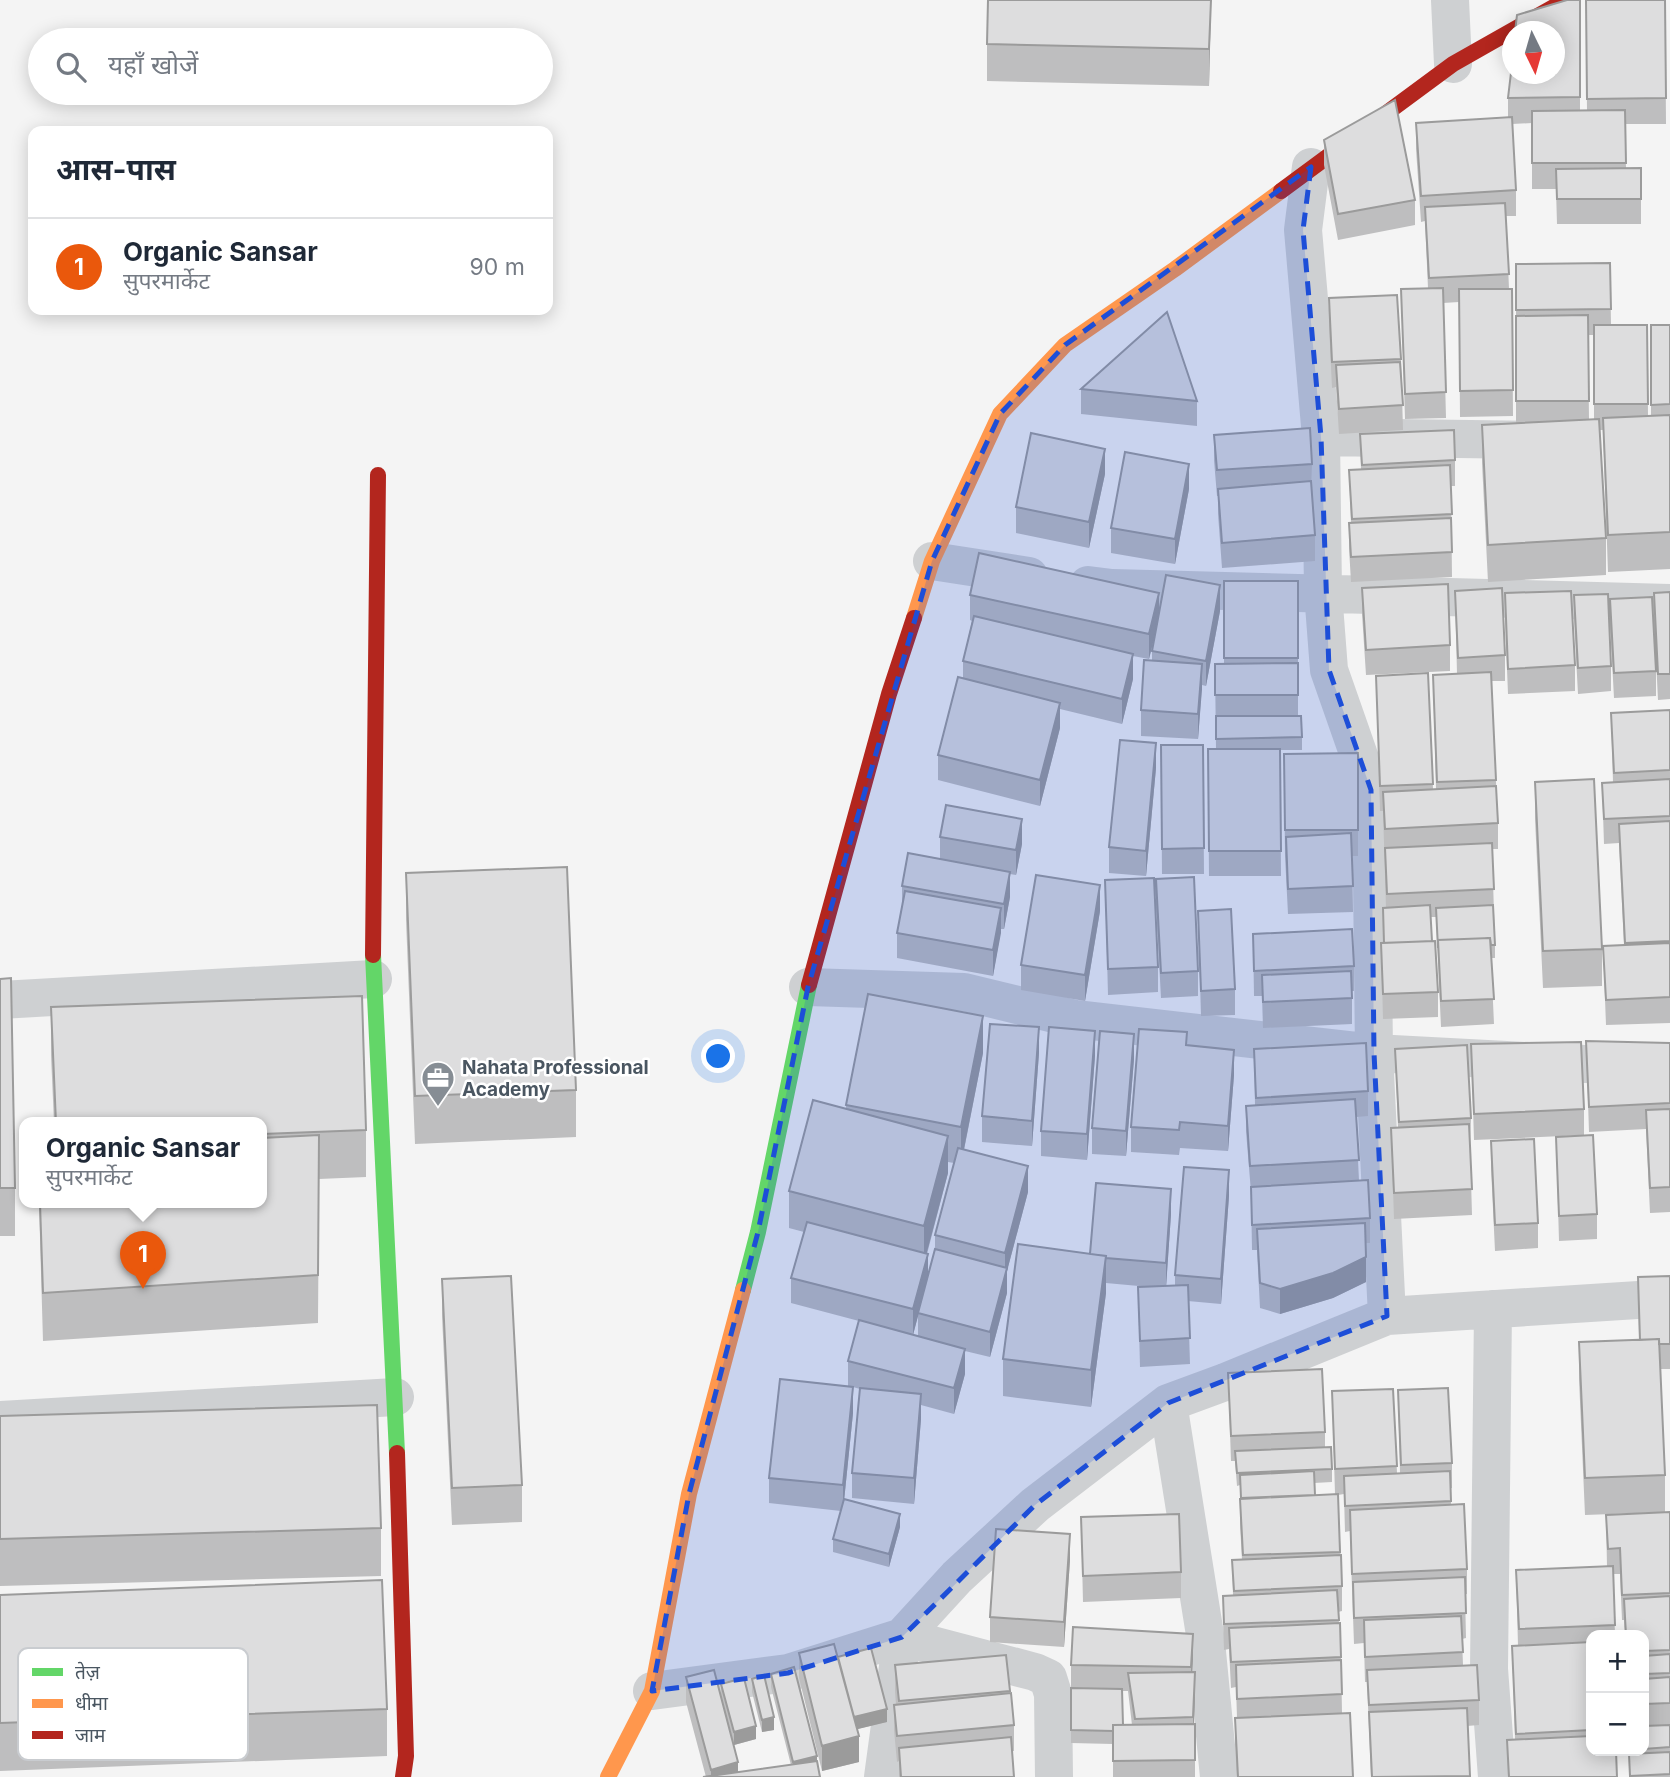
<!DOCTYPE html>
<html lang="hi">
<head>
<meta charset="utf-8">
<style>
	body { margin:0; font-family:Inter,"Noto Sans Devanagari",sans-serif; background:#f2f2f3; color:#1f2937 }
	.controls { position:absolute; right:21px; bottom:21px; display:grid; overflow:hidden; border-radius:14px; box-shadow:0 4px 18px #0003 }
	.controls button { width:63px; height:63px; display:grid; place-items:center; padding:0; border:0; border-bottom:2px solid #e0e1e3; background:#fff; color:#1f2937; font:35px sans-serif }
	.compass { position:absolute; left:1502px; top:21px; width:63px; height:63px; border-radius:50%; background:#fff; box-shadow:0 4px 18px #0003; rotate:175deg }
	.you { position:absolute; left:719px; top:1057px; width:24px; height:24px; margin:-18px; border:5px solid #fff; border-radius:50%; background:#1a73e8; box-shadow:0 0 0 10px #1a73e833 }
	.badge { display:grid; place-items:center; width:46px; height:46px; border-radius:50%; background:#ea580c; color:#fff; font-size:23px; font-weight:700 }
	.pin { position:absolute; translate:-50% -58px; filter:drop-shadow(0 2px 4px #0008) }
	.pin::after { content:''; position:absolute; top:37px; width:24px; height:21px; background:inherit; clip-path:polygon(0 0,100% 0,50% 100%) }
	.popup { position:absolute; left:19px; top:1117px; width:248px; height:91px; box-sizing:border-box; display:grid; place-content:center; border-radius:14px; background:#fff; filter:drop-shadow(0 2px 5px #0005); font-size:23px; white-space:nowrap; color:#747a83 }
	.popup b { font-size:26px; color:#1f2937 }
	.popup::after { content:''; position:absolute; left:50%; top:100%; margin-left:-14px; border:14px solid transparent; border-top-color:#fff }
	.list { margin:0; padding:0; list-style:none }
	h2 { display:flex; justify-content:space-between; align-items:center; height:91px; margin:0; padding:0 28px; font-size:30px }
	h2 small { font-size:23px; font-weight:400; color:#747a83 }
	.list li { display:grid; grid-template-columns:46px 1fr auto; gap:21px; align-items:center; box-sizing:border-box; height:98px; padding:0 28px; border-top:2px solid #e0e1e3 }
	.list b { display:block; font-size:26px; white-space:nowrap }
	.list p { margin:0; font-size:23px; white-space:nowrap; color:#747a83 }
	.list em { font-size:23px; font-style:normal; color:#747a83 }
	.icon { flex:none; width:38px; height:38px; fill:none; stroke:currentColor; stroke-width:2; stroke-linecap:round; stroke-linejoin:round }
	.map { position:relative; flex:none; width:1670px; height:1777px; overflow:hidden }
	.search { position:absolute; background:#fff; box-shadow:0 4px 18px #0003; left:28px; top:28px; width:525px; height:77px; display:flex; align-items:center; gap:18px; box-sizing:border-box; padding:0 24px; border-radius:38px; color:#747a83; font-size:26px }
	.panel { position:absolute; background:#fff; box-shadow:0 4px 18px #0003; left:28px; top:126px; width:525px; height:189px; border-radius:14px }
	.map>svg:first-child { display:block }
</style>
</head>
<body>
<div class="map">
<svg width="1670" height="1777" viewBox="0 0 1670 1777">
	<rect width="100%" height="100%" fill="#f4f4f4"/>
	<g fill="none" stroke-linecap="round" stroke-linejoin="round">
		<path stroke="#ced0d2" stroke-width="38" d="M1450,0l3,64
			M1311,167l-8,63 18,207 2,155 6,78 42,120 3,263 13,263
			M1321,437l214,3
			M932,561l97,15
			M1088,585l24,3 558,15
			M808,987l156,5 111,27 299,34 210,11h86
			M0,1000l373,-21
			M1493,1309l-4,360 8,108
			M1168,1403l38,238 13,136
			M0,1420l395,-23
			M652,1691l136,-18 114,-36 55,-60 78,-72 133,-102 57,-21 162,-66 283,-18
			M883,1777l19,-140 133,35 13,6 5,16 1,83"/>
		<path stroke="#63d668" stroke-width="16" d="M373,955l24,498
			M743,1290l15,-58 51,-247"/>
		<path stroke="#ff974d" stroke-width="16" d="M914,618l18,-57 68,-147 65,-69 110,-76 106,-78
			M608,1777l44,-86 37,-197 54,-204"/>
		<path stroke="#b3261e" stroke-width="16" d="M1281,191l172,-127 113,-64
			M373,955l5,-480
			M809,985l80,-291 25,-76
			M397,1453l9,303 -3,21"/>
	</g>
	<path fill="#bebebf" fill-rule="evenodd" d="M1211,0l-2,86 -222,-5v-37z
		M1580,0v111h7l-1,-111h79l1,124h-41l1,44h15v56h-84l-1,-35h-24v-66l-20,1 4,66v26h-10l3,73h3l1,127 -53,1 -1,-115 -16,1 3,115 -41,1 -4,-130 27,-1 -3,-67 -4,1 -5,-73v-26l92,-6v-19z
		M1324,140l91,60v25l-77,15 -14,-75z
		M1610,263l1,62h36l1,91h3v-91h19v244l-62,3 -5,-142h-3l6,108v37l-118,7 -6,-119v-38l34,-1v-160zM1588,335h6v84l-5,1z
		M1329,298l72,61 2,71 -64,4 -3,-47 -4,1 -3,-64z
		M1081,389l116,12v25l-116,-12z
		M1360,434l95,26v26h-4l1,91 -101,5 -2,-34v-25h2l-2,-53h12z
		M1214,435l98,29 -1,25 4,46v26l-93,7 -4,-54v-18h-1l-3,-36z
		M1105,474l-16,74 -73,-15v-26z
		M1189,489l-14,75 -64,-11v-25z
		M1224,581h74v135l4,21v13h-22l1,126h-72l-1,-127h8l-1,-85h9z
		M1362,588l88,57v26l-84,4 -4,-61z
		M1455,591l50,64v26h-14l7,142v26h-6l3,96v13h-4l3,66 -53,3 -5,-110h-6l2,24 6,51v25l-55,2 -2,-76h2l3,-35 -3,-97h-3l-4,-135 52,-3 5,116h3l-3,-114 24,-1z
		M1670,592v107l-12,1 -4,-82v-25z
		M1505,593l70,72v26l-67,3 -3,-75z
		M970,595l189,21 61,-5 -14,75 -4,-1 -4,54 -57,-3v-26l11,-50v-9l5,-24 -8,32 -16,-3v23l-11,45 -62,-15v19l-20,78 -102,-26v-25l25,-77v-17l9,-40 -2,-1z
		M1574,595l37,71v25l-33,3 -4,-74z
		M1610,599l46,72v25l-42,2 -4,-74z
		M1670,710v313l-64,2 -3,-79 21,-1 -5,-102 -15,1 -2,-61 11,-1 -2,-69z
		M1161,745h42l1,129h-42z
		M1358,753v103h-6l1,56 -65,2 -3,-58 -1,-102z
		M1156,768l-10,108 -37,-3v-26z
		M1535,782l67,167v37l-59,2 -8,-169z
		M940,837l82,7 -6,31 -6,-1v23l-6,32h-3l-8,47 -96,-18v-25l5,-24v-23l38,-27z
		M406,873l170,217v47l-161,7 -9,-224z
		M1156,879l42,92v25l-37,2 -5,-94z
		M1105,880l53,87v25l-50,3z
		M1100,911l-15,90 -64,-11v-25z
		M1198,911l37,78v26l-34,1z
		M1253,934l101,32v25h-2v33l-89,4 -1,-32h-8z
		M0,979l15,209v48h-15z
		M51,1007l315,123v47l-47,2 -1,144 -275,18 -4,-138h223v-80h-208l-3,-68z
		M1586,1041l84,2v169l-20,1 -4,-84 -57,3z
		M1471,1044l113,65v26l-110,5z
		M1187,1045l47,30 -6,76 -48,-3 -1,7 -48,-3v-25z
		M1254,1049l114,42v25l-12,1 3,64 11,37v25h-4v39l-33,16 -53,16 -20,-6 -3,-58h-5l-1,-58 -5,-61v-25l9,-1z
		M1395,1049l76,69 -1,26 2,71 -78,4 -3,-91 7,-1z
		M983,1053l-19,97 64,42 -21,79v22l-17,64 -25,-6v23l-11,40 -33,-9v14l-7,85 -62,-6v-25l8,-84 -7,-2v26l-9,88 56,26 -11,40 -56,-15v-13l8,-28 -72,-8v-25l83,-91 -4,-1v-25l11,-40 -68,-18v-25l13,-46 -15,-4v-37l57,-82v-4zM948,1162l6,1 -19,72v16l-7,24 -1,-21 21,-81zM918,1315v21l-5,-1z
		M1039,1053l-7,93 -50,-4v-26z
		M1095,1056l-8,104 -46,-4v-25z
		M1134,1059l-8,97 -34,-2v-26z
		M1556,1137l41,77v25l-38,2z
		M1491,1141l47,82v25l-43,3 -4,-84z
		M1229,1196l-8,108 -33,-3 2,63 -50,3 -2,-80h12l-44,-4v10l-15,114 -88,-11v-37l87,-105 81,-40 -5,72 9,-1v-10z
		M1670,1276v93h-10l5,106v37l-80,3 -6,-136v-37l60,-2 -1,-63z
		M442,1279l80,206v37l-70,3 -10,-209z
		M1228,1373l97,59v16l7,21v13l-18,1 1,12 20,-1 -3,-103 61,-2 4,84h3l-2,-83 54,73v25h-1v17l16,64v25h-2l1,44 -4,1 1,26 16,35v25l-12,1 3,51h-99l-4,-95h-2l-1,-39 -10,1 -4,-113 -5,1 -1,-38 -6,1 4,91v25l-4,1 1,11 2,34 1,56 11,64h-116l-2,-33v-26h2l-1,-31 -5,1 -2,-39 -5,1 -1,-29v-25l10,-1 -1,-35h10l-2,-36v-39l-3,1 -2,-25h-4z
		M0,1416l381,112v48l-381,10z
		M1670,1512v265h-41v-23h3v-3h12v-116h-19l-1,-15h-2l-2,-46h-7l2,61h-24v116l26,26h-109l-1,-37h8l-3,-94h6l-2,-76 91,-4 -1,-51z
		M1081,1517l100,55v26l-98,4z
		M1070,1560l-6,87 -74,-5v-25z
		M0,1595l387,114v47l-387,15z
		M799,1653l88,69 -30,7 2,33 -37,9 -23,-93z
		M1006,1655l4,38 4,32v26h-2l2,26h-115v-16l-2,1 -3,-32v-25h2l-1,-14v-26z
		M1193,1659l-1,13 3,26 -1,26h1v53h-82v-33l-42,-1v-78zM1122,1691h6l4,34h-9z
		M771,1674l46,87 -111,16 -20,-75v-25l52,95 53,-7 -20,-78z
		M752,1679l22,51 -12,2 -10,-40z
		M721,1684l35,55 -22,6 -13,-48z"/>
	<path fill="#9b9b9b" d="M1211,0l-2,86v-37z
		M1105,449v25l-16,74v-26z
		M1189,464v25l-14,75v-25z
		M1220,585v26l-14,75v-25z
		M1159,593v25l-10,41v-25z
		M1133,654v25l-11,45v-25z
		M1202,664v25l-4,50v-25z
		M1060,703v25l-20,78v-26z
		M1156,743v25l-10,108v-25z
		M1022,819v25l-6,31v-25z
		M1010,872v25l-6,32v-25z
		M1100,885v26l-15,90v-26z
		M1001,908v25l-8,43v-26z
		M983,1016v37l-22,111v-37z
		M1039,1027v26l-7,93v-25z
		M1095,1031v25l-8,104v-26z
		M1134,1034v25l-8,97v-25z
		M1234,1050v25l-6,76v-25z
		M948,1136v37l-24,90v-37z
		M1028,1166v26l-21,79v22l-17,64v-25l15,-57v-22z
		M1229,1170v26l-8,108v-25z
		M1171,1189v25l-5,74v-25z
		M928,1254v25l-15,56v-26z
		M1106,1256v37l-15,114v-37z
		M1366,1257v25l-33,16 -53,16v-25z
		M965,1349v25l-11,40v-26z
		M853,1387v26l-10,98v-26z
		M921,1394v25l-7,85v-26z
		M900,1514v13l-11,40v-13z
		M1070,1534v26l-6,87v-25z
		M1193,1634v25l-2,33v-25z
		M1195,1672v26l-2,44v-25z
		M887,1709v13l-33,8v-13z
		M774,1717v13l-12,2v-12z
		M756,1726v13l-22,6v-13z
		M859,1736v26l-37,9v-25z
		M817,1756v13l-24,6v-13z
		M738,1762v15h-27v-7z"/>
	<path fill="#ddddde" stroke="#9b9b9b" stroke-width="2" d="M988,0h223l-2,49 -222,-5z
		M1567,0h13v97l-72,1 5,-42v18h42v-42h-40l2,-17z
		M1586,0h79l1,98 -79,1z
		M1395,100l20,100 -77,14 -14,-74z
		M1625,110l1,53h-94v-52z
		M1512,117l4,73 -95,6 -5,-73z
		M1641,168v31h-84l-1,-30z
		M1505,203l4,71 -80,4 -4,-71z
		M1610,263l1,46 -95,1v-46z
		M1443,288l3,104 -41,2 -4,-105z
		M1459,289h53l1,101 -53,1z
		M1397,295l4,64 -69,3 -3,-64z
		M1167,312l30,89 -116,-12z
		M1588,315l1,86h-73v-85z
		M1594,325h53l1,79h-54z
		M1651,325h19v79l-19,1z
		M1400,362l3,43 -64,4 -3,-44z
		M1670,415v117l-62,3 -5,-117z
		M1599,419l7,119 -118,7 -6,-120z
		M1310,428l2,36 -95,6 -3,-35z
		M1454,430l1,30 -93,5 -2,-31z
		M1031,433l74,16 -16,73 -73,-15z
		M1125,452l64,12 -14,75 -64,-11z
		M1450,465l2,49 -100,5 -3,-49z
		M1311,481l4,54 -93,8 -4,-54z
		M1451,518l1,34 -101,5 -2,-34z
		M979,553l180,40 -10,41 -179,-39z
		M1166,575l54,10 -14,76 -54,-10z
		M1224,581h74v77h-74z
		M1448,584l2,61 -84,5 -4,-62z
		M1502,588l3,67 -47,3 -3,-67z
		M1571,591l4,74 -67,4 -3,-76z
		M1670,592v82h-12l-4,-81z
		M1608,594l3,72 -33,2 -4,-73z
		M1652,597l4,74 -42,2 -4,-74z
		M974,616l159,38 -11,45 -159,-38z
		M1144,660l58,4 -4,50 -57,-4z
		M1298,663v32h-83v-31z
		M1491,672l5,108 -59,2 -4,-107z
		M1428,673l5,111 -53,2 -4,-110z
		M958,677l102,26 -20,77 -102,-25z
		M1670,710v60l-56,3 -3,-60z
		M1216,716h85l1,21 -86,2z
		M1120,740l36,3 -10,108 -37,-4z
		M1161,745h42l1,103 -42,1z
		M1208,749h72l1,102h-72z
		M1358,753v77h-73l-1,-76z
		M1594,779l8,170 -59,2 -8,-169z
		M1670,779v37l-66,3 -2,-36z
		M1496,786l2,37 -113,6 -2,-37z
		M946,805l76,14 -6,31 -76,-13z
		M1670,821v120l-45,2 -6,-119z
		M1351,833l2,53 -65,3 -2,-52z
		M1492,843l2,46 -107,5 -2,-46z
		M908,853l102,19 -6,32 -102,-18z
		M567,867l9,223 -161,6 -9,-223z
		M1036,875l64,10 -15,90 -64,-10z
		M1194,877l4,94 -37,2 -5,-94z
		M1154,878l4,89 -50,2 -3,-89z
		M905,891l96,17 -8,42 -96,-17z
		M1430,905l2,36 -48,2 -1,-35z
		M1493,905l2,40h-4l-1,-7 -52,2v8l-2,-40z
		M1231,909l4,80 -34,2 -3,-80z
		M1352,929l2,37 -100,5 -1,-37z
		M1490,938l4,61 -53,2 -3,-61z
		M1435,941l3,51 -55,2 -2,-51z
		M1670,943v54l-64,3 -3,-54z
		M1351,971l1,27 -89,4 -1,-27z
		M11,978l4,210h-15v-209z
		M868,994l115,22 -22,111 -115,-22z
		M362,996l4,134 -104,4v-11h-206l-5,-116z
		M990,1024l49,3 -7,94 -50,-5z
		M1049,1027l46,4 -8,103 -46,-3z
		M1139,1029l48,3 -1,13 48,5 -6,76 -48,-4 -1,8 -48,-3z
		M1100,1031l34,3 -8,97 -34,-3z
		M1586,1041l84,2v60l-81,4z
		M1581,1042l3,67 -110,5 -3,-70z
		M1366,1043l2,48 -112,7 -2,-49z
		M1467,1045l4,73 -72,4 -4,-73z
		M1355,1099l4,61 -109,6 -4,-60z
		M813,1100l135,36 -24,90 -135,-35z
		M1670,1109v78l-20,1 -4,-78z
		M1469,1124l3,65 -78,4 -3,-65z
		M319,1135l-1,140 -275,18 -3,-90h222v-65z
		M1593,1135l4,79 -38,2 -3,-79z
		M1534,1139l4,84 -43,2 -4,-84z
		M958,1148l70,18 -23,87 -70,-18z
		M1184,1167l45,3 -8,109 -46,-4z
		M1368,1180l2,38 -118,7 -1,-38z
		M1096,1183l75,6 -5,74 -60,-5v-2l-16,-2z
		M807,1222l121,32 -15,55 -122,-31z
		M1365,1223l1,34 -33,16 -53,16 -20,-6 -3,-54z
		M1018,1244l88,12 -15,114 -88,-11z
		M935,1249l72,19 -17,64 -72,-19z
		M511,1276l11,209 -70,3 -10,-209z
		M1670,1276v68h-11v-5l-19,1 -2,-63z
		M1188,1285l2,53 -50,3 -2,-54z
		M859,1320l106,29 -11,39 -106,-27z
		M1659,1339l6,136 -80,3 -6,-136z
		M1322,1369l3,63 -94,4 -3,-63z
		M780,1379l73,8 -10,98 -74,-7z
		M860,1388l61,6 -7,84 -62,-5z
		M1448,1388l4,75 -51,2 -3,-75z
		M1393,1389l4,77 -62,3 -3,-78z
		M377,1405l4,123 -381,11v-123z
		M1331,1447l1,22 -95,4 -2,-22z
		M1314,1471l1,24 -74,3 -1,-23z
		M1450,1471l1,30 -106,5 -1,-30z
		M1338,1494l2,58 -97,3 -3,-56z
		M844,1499l56,15 -11,40 -56,-15z
		M1464,1504l3,65 -115,5 -2,-64z
		M1670,1512v81l-48,2 -2,-47 -12,1 -2,-34z
		M1179,1514l2,58 -98,4 -2,-59z
		M996,1529l74,5 -6,88 -74,-5z
		M1341,1555l1,31 -108,5 -2,-31z
		M1613,1566l2,59 -96,4 -3,-59z
		M1465,1577l1,36 -112,5 -1,-36z
		M382,1580l5,129 -387,14v-128z
		M1337,1590l2,30 -115,4 -1,-28z
		M1670,1596v54l-26,1v-16h-18l-2,-36z
		M1461,1616l2,36 -98,5 -1,-37z
		M1340,1623l1,34 -110,5 -2,-34z
		M1073,1627l120,7 -2,33 -120,-2z
		M1591,1642v88l-75,4 -4,-88z
		M834,1644l25,92 -37,10 -23,-93z
		M871,1648l16,61 -33,8 -16,-60z
		M1670,1654v19l-26,1v-18z
		M1006,1655l4,36 -111,10 -4,-36z
		M1341,1660l1,34 -105,5 -1,-34z
		M1477,1665l2,35 -110,5 -2,-35z
		M794,1667l23,89 -24,6 -22,-88z
		M714,1670l24,92 -27,8 -25,-93z
		M1195,1672l-2,45 -58,2 -7,-46z
		M764,1675l10,42 -12,3 -10,-41z
		M1670,1677v26l-26,1v-25z
		M744,1678l12,48 -22,6 -13,-48z
		M1071,1688l51,1 1,36h-10v6l-42,-1z
		M1011,1693l3,32 -117,11 -3,-31z
		M1467,1708l3,68 -98,1 -3,-65z
		M1350,1713l3,64h-115l-3,-59z
		M1195,1724v36l-82,1v-36z
		M1670,1725v22l-26,2v-23z
		M1591,1736v15h25l1,26h-108l-2,-37z
		M1011,1737l3,40h-113l-2,-29z
		M1670,1752v22l-40,2 -1,-22z
		M817,1761l3,16h-117z"/>
	<path fill="#1d4ed8" fill-opacity="0.2" stroke="#1d4ed8" stroke-width="5" stroke-dasharray="14 9" stroke-linejoin="round" d="M1311,167l-8,63 18,207 8,233 42,120 3,263 13,263 -219,87 -133,102 -133,132 -114,36 -136,18 37,-197 69,-262 50,-245 124,-426 68,-147 65,-69z"/>
	<defs>
		<symbol id="office-pin" viewBox="-11 -11 22 30"><path d="M0 17L-7.5 6A9.5 9.5 0 1 1 7.5 6Z" fill="#868d94" stroke="#fff"/><path d="M-6-3h4V-5.5h4V-3h4V5H-6ZM-1-4.5V-3h2v-1.5ZM-6 0V1H6V0Z" fill="#fff"/></symbol>
	</defs>
	<g fill-rule="evenodd">
		<use href="#office-pin" x="419" y="1059" width="38" height="52"/>
	</g>
	<g text-anchor="middle" stroke-width="5" stroke-linejoin="round" paint-order="stroke">
		<g font-size="19" font-weight="bold" fill="#4a5661" stroke="#fff" text-anchor="start">
			<text x="462" y="1074">Nahata Professional<tspan x="462" dy="22">Academy</tspan></text>
		</g>
	</g>
	<rect x="18" y="1648" width="230" height="112" rx="10" fill="#fff" stroke="#c9ccd0" stroke-width="2"/>
	<rect x="32" y="1668" width="31" height="8" fill="#63d668"/>
	<rect x="32" y="1699" width="31" height="9" fill="#ff974d"/>
	<rect x="32" y="1731" width="31" height="8" fill="#b3261e"/>
	<g font-size="19" fill="#4a5661">
		<text x="75" y="1679">तेज़</text>
		<text x="75" y="1710">धीमा</text>
		<text x="75" y="1742">जाम</text>
	</g>
</svg>
<div class="controls">
<button>+</button>
<button>−</button>
</div>
<svg class="compass" viewBox="-18 -18 36 36"><path d="M0-13l5 13h-10z" fill="#e53935"/><path d="M0 13l5-13h-10z" fill="#747a83"/></svg>
<div class="you"></div>
<div class="pin badge" style="left:143px;top:1289px">1</div>
<div class="popup"><b>Organic Sansar</b>सुपरमार्केट</div>
<div class="search"><svg class="icon" aria-label="search" viewBox="0 0 24 24"><circle cx="10" cy="10" r="6"/><path d="M15 15l6 6"/></svg>यहाँ खोजें</div>
<section class="panel">
<h2>आस-पास<small></small></h2>
<ul class="list">
<li><span class="badge">1</span><div><b>Organic Sansar</b><p>सुपरमार्केट</p></div><em>90 m</em></li>
</ul>
</section>
</div>
</body>
</html>
